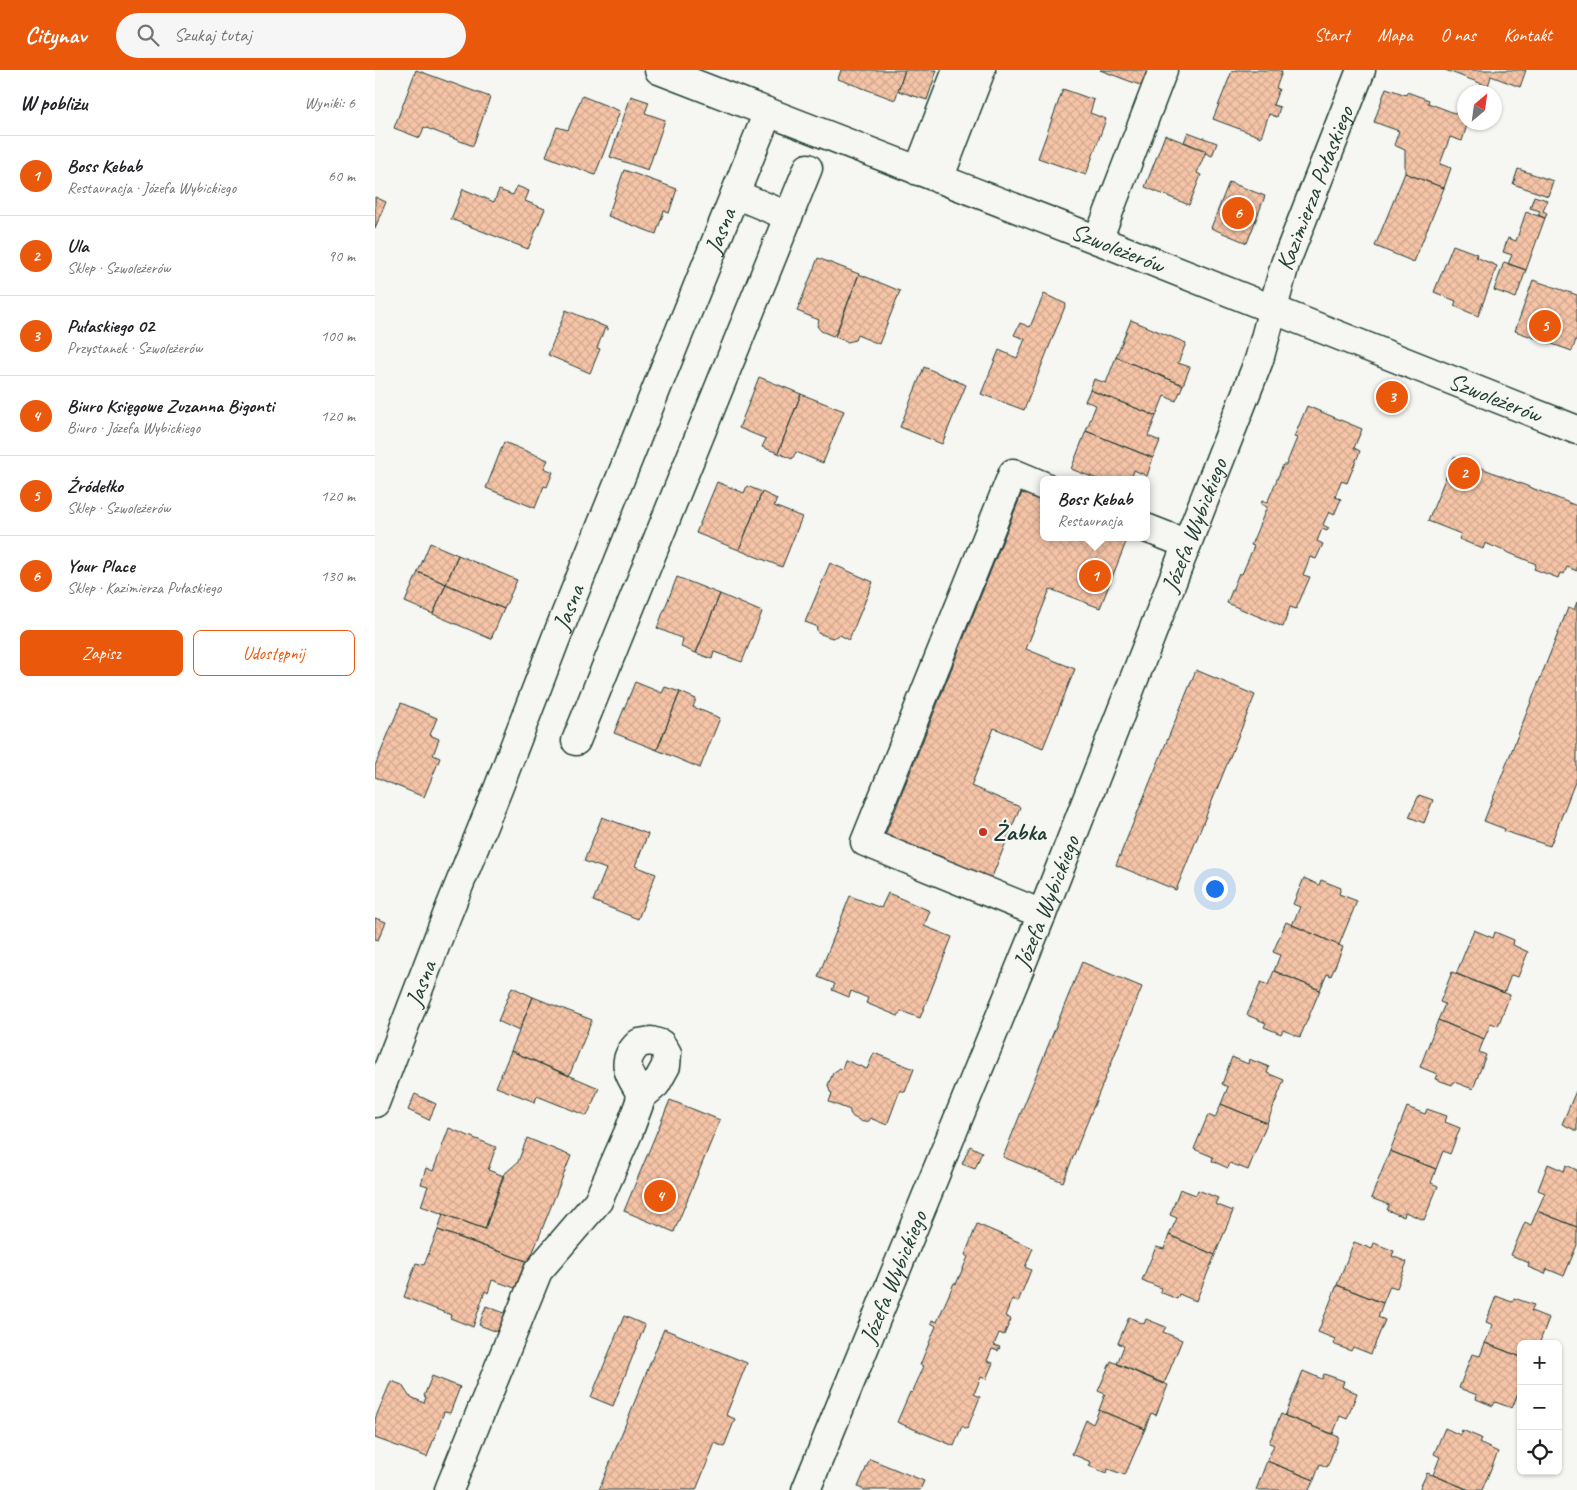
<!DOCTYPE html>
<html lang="pl">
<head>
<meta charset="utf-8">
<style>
	body { margin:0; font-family:Caveat,sans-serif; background:#f6f6f6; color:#202124 }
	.controls { position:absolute; right:15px; bottom:15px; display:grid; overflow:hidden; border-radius:8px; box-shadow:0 1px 4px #0004 }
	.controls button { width:45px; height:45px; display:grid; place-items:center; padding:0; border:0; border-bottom:1px solid #e0e0e0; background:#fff; color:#202124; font:25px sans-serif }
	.compass { position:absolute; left:1082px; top:15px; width:45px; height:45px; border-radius:50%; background:#fff; box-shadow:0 1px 4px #0004; rotate:29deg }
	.you { position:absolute; left:839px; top:818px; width:18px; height:18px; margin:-12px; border:4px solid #fff; border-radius:50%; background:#1a73e8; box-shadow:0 0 0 8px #1a73e833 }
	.badge { display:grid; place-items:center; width:32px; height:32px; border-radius:50%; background:#ea580c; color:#fff; font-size:16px; font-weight:700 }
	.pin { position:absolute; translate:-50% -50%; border:2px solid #fff; box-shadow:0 1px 5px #0006 }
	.popup { position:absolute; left:665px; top:406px; width:110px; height:65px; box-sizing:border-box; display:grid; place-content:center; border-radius:8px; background:#fff; filter:drop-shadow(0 1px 4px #0005); font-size:16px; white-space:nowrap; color:#757577 }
	.popup b { font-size:19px; color:#202124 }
	.popup::after { content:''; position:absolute; left:50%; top:100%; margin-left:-10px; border:10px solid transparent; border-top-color:#fff }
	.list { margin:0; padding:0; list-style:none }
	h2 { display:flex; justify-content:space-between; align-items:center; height:65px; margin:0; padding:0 20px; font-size:21px }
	h2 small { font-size:16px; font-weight:400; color:#757577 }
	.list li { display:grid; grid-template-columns:32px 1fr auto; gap:15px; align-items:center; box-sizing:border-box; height:80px; padding:0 20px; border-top:1px solid #e0e0e0 }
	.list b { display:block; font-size:19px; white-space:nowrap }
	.list p { margin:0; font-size:16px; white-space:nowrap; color:#757577 }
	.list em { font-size:16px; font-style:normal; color:#757577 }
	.actions { display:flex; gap:10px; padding:15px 20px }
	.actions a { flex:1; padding:11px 0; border:1px solid #ea580c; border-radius:8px; text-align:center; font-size:18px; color:#ea580c }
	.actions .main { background:#ea580c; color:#fff }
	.icon { flex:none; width:28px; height:28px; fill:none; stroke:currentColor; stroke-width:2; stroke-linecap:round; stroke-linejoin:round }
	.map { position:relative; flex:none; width:1202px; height:1420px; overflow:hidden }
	header { display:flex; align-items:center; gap:30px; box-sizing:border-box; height:70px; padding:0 25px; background:#ea580c; color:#fff }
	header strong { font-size:24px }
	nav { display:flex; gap:28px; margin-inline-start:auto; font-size:18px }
	.search { width:350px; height:45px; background:#f6f6f6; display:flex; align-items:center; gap:12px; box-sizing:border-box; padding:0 18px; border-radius:28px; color:#757577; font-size:19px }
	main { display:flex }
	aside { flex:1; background:#fff }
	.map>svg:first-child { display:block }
</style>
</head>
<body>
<header>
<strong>Citynav</strong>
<div class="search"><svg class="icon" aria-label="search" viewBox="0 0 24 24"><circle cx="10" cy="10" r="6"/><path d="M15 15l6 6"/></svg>Szukaj tutaj</div>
<nav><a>Start</a><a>Mapa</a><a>O nas</a><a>Kontakt</a></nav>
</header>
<main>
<aside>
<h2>W pobliżu<small>Wyniki: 6</small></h2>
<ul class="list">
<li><span class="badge">1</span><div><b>Boss Kebab</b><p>Restauracja · Józefa Wybickiego</p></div><em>60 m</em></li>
<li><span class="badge">2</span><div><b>Ula</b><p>Sklep · Szwoleżerów</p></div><em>90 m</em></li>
<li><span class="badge">3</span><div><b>Pułaskiego 02</b><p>Przystanek · Szwoleżerów</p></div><em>100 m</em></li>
<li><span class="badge">4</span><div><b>Biuro Księgowe Zuzanna Bigonti</b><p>Biuro · Józefa Wybickiego</p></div><em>120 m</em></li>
<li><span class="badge">5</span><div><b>Źródełko</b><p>Sklep · Szwoleżerów</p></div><em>120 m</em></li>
<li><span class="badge">6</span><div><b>Your Place</b><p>Sklep · Kazimierza Pułaskiego</p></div><em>130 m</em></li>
</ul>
<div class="actions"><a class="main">Zapisz</a><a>Udostępnij</a></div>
</aside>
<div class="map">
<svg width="1202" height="1420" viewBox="0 0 1202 1420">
	<defs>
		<pattern id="building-cross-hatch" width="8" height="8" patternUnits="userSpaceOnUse" patternTransform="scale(1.25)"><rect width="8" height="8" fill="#f6c4a7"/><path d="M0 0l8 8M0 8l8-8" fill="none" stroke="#d2a990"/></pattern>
	</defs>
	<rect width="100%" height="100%" fill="#f6f6f2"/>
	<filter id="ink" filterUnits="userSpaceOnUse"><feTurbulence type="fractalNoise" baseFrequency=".02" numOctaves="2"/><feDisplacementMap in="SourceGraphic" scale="10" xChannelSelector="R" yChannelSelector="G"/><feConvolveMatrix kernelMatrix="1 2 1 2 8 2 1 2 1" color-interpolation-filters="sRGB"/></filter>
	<g filter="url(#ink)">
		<path fill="url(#building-cross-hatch)" stroke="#1f3d34" d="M41,0l74,27 -17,49 -49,-19 -4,11 -26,-10z
			M466,0h64l-10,30 -57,-21z
			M530,0h32l-10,30 -29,-9z
			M725,0h51l-6,17z
			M860,0h43l4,2 -6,16 3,1 -6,16 7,2 -3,10 -8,-3 -8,23 -48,-18 19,-48 2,1z
			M1070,0h81l-6,17 -29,-11 -3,10z
			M1011,18l20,7 1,-3 22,8 -1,3 37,14v5h3l-6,19 -12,-4 -10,27 11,4 -7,20 -39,-15v-23l-11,-5 5,-14 -25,-9z
			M688,19l31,11 -4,13 16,6 -20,56 -48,-17z
			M207,26l38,15 -25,64 -49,-19 11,-29 11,3z
			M256,26l18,6 -4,11 20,7 -17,50 -38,-13z
			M813,62l29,11 -5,13 -7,-3 1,-2 -22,-9z
			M790,65l41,16 -9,22 4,2 -12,30 -44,-18z
			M1143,99l35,12 -5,15 -35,-12z
			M249,100l53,19 -8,24 -5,-2 -8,23 -48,-18z
			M1030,103l39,15 -30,74 -39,-16z
			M854,112l36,14 -18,47 -36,-15z
			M142,116l12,5 -4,10 20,8 -17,40 -77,-30 12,-30 31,13 5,-12 14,5z
			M1159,126l13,4 -4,11 4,2 -2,5 -7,-3 2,-4 -10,-3z
			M0,127l11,5 -11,26z
			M1151,142l19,6 -19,52 -18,-6 4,-9 -9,-3 5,-14 8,3z
			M1078,175l24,9 -1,3 21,9 -19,50 -24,-10 2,-5 -22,-9z
			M443,188l41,16 -23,59 -3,3 -12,-5 -4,-5 2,-6 -22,-9z
			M1129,192l22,8 -10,28 -22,-8z
			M484,204l41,17 -21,53 -22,-9 -2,5 -7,2 -13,-5z
			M1158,210l44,15v42l-5,14 -57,-20z
			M669,224l22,10 -42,106 -43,-16 18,-44 18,8 8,-19 -11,-4 6,-12 10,4z
			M191,240l42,18v2l-3,-2 -8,20 3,1 -10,24 -42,-18z
			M756,250l55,23 -8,20 12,4 -7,18 -67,-28z
			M741,287l67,28 -7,16 -12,-5 -8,20 -66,-26 4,-11 12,4z
			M549,297l42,18 -24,59 -42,-17z
			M384,307l42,17 -23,59 -16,-6 4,-8 -27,-11z
			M715,320l66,26 -8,20 12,5 -7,17 -67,-27 10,-26 -11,-4z
			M426,324l43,17 -21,52 -27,-11 -4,7 -14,-6z
			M932,336l55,23 -8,19 6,3 -13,32 -6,-2 -6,16 6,2 -7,16 -5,-3 -3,6 -3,7 6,3 -2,3 -5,-2 -5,12 6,3 -7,15 -6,-2 -7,18 7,2 -14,32 -6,-2 -7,20 -56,-24 12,-30 3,1 12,-28 -3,-1 16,-38 -6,-3 1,-3 5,2 16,-38h3l11,-27 -3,-1z
			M711,361l67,27 -6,18 -13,-6 -3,10h-31l-29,-11z
			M129,372l44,18 -4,8 9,4 -6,15 -3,-1 -9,22 -49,-20z
			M1079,387l123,49v65l-10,-4 -3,7 -4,-1 -2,5 -24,-9 2,-5 -51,-21 -2,6 -24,-10 2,-5 -33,-13z
			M342,412l27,11 3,-7 15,6 -23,58 -43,-17z
			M648,420l21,8v39h84l-28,71 -50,-19 -24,60 49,20 -32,79 -49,-20 -23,58 49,21 -30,75 -43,-16 2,-6 -27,-11 -2,5 -37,-14z
			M387,422l15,7 -3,7 28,11 -20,50 -43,-17z
			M55,473l28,12 -12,29 -28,-12z
			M83,485l59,25 -13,29 -58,-25z
			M455,493l43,19 -24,58 -9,-5 -8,3 -14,-5 -2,-7 -11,-4z
			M43,502l28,12 -13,30 -28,-12z
			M302,507l43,17 -24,59 -15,-6 2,-8 -26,-11z
			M71,514l58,25 -13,30 -58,-25z
			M345,524l42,18 -20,50 -28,-10 -2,7 -16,-6z
			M1202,532v175l-27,69 -46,-15 1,-2 -21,-8 84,-213 6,2z
			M821,600l59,25 -79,195 -60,-25z
			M260,612l27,11 3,-6 15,5 -23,58 -43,-17z
			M305,622l16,7 -3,8 27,11 -20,50 -43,-18z
			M26,633l36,15 -7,17 9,4 -6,16 7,3 -16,39 -49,-20v-11z
			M1044,725l14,5 -9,23 -15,-6z
			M227,747l46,17 -13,32 21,8 -18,45 -45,-18 13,-32 -22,-8z
			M929,808l15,7 2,-5 20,8 -2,6 18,7 -18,44 -47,-20 8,-18 -7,-3z
			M513,823l42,18 -6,15 28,11 -32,81 -19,-7 -3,5 -32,-13 2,-5 -17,-7 -2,6 -17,-7 3,-6 -17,-7 32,-81 31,12z
			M0,848l11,4 -8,18 -3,-1z
			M911,852l57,25 -12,29 -4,-2 -7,16 -46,-19 6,-16 -7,-3z
			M1099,860l19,8 2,-6 19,8 -1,5 15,7 -10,25 -7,-2 -7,18 -48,-19z
			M707,892l60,25 -79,195 -60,-25z
			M899,901l46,19 -20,47 -17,-7 -2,4 -17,-7 2,-4 -19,-8 14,-33 7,3z
			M1077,902l58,23 -12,31 -7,-3 -7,16 -46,-19 7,-16 -5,-2z
			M137,917l21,10 -14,34 -21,-10z
			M158,927l59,23 -23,56 -58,-25z
			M1063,950l46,19 -5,13 7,3 -13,34 -19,-7 -2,3 -17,-6 2,-5 -17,-7z
			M136,981l88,37 -12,28 -50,-20 -2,6 -39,-15z
			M499,983l40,16 -9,23 -5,-2 -13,35 -17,-7 -1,3 -6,1 -10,-5 -3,-4v-3l-21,-8 3,-9 -2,-1 -2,-7 5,-12 7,-5 2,1 3,-9 22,9z
			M857,987l16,7 1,-5 20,8 -2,6 17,7 -17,43 -46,-19 7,-17 -6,-3z
			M1201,1021h1v40l-15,-7z
			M40,1024l21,10 -7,16 -21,-10z
			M295,1030l50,20 -46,112 -50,-21z
			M846,1034l46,19 -19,47 -18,-7 -2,5 -16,-7 1,-4 -19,-8 14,-34 7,3z
			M1032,1037l18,7 2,-5 20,7 -2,6 15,6 -10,26 -7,-3 -7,18 -46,-18z
			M74,1058l47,19 -8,23 16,6 -19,53 -64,-23 7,-20 -7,-2 5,-16 7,3z
			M152,1068l44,18 -42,106 -91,-32 5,-16 42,15 18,-54 15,-13z
			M595,1076l12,6 -7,17 -13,-5z
			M1015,1081l46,18 -5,14 7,3 -14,34 -19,-8 -1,5 -17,-7 2,-5 -18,-7z
			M1173,1094l16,7 2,-6 11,5v57l-40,-16 8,-18 -7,-3z
			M805,1119l16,6 2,-5 20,8 -3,6 18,7 -18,44 -46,-20 8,-17 -7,-3z
			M1162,1141l40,16v18l-13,31 -17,-7 -2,5 -17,-7 1,-4 -18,-8 14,-33 6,3z
			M602,1154l56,24 -8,19 6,3 -13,32 -6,-3 -7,17 6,3 -7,16 -5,-2 -5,12 6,2 -2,4 -6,-2 -5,12 6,2 -7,16 -5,-2 -7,17 6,3 -13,32 -5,-3 -8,20 -57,-24 13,-30 2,1 12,-27 -4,-1 16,-39 -5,-3 1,-3 5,2 17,-39 2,1 12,-27 -3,-2z
			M63,1160l88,31 -11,27 -23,-8 -4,13 -3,-2 -12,36 -23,-9 1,-3 -47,-18 12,-34 8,2z
			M794,1165l46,20 -19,46 -17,-7 -2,5 -17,-7 1,-4 -19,-8 14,-33 8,2z
			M979,1172l18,7 2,-6 20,8 -2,5 15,6 -10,26 -7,-2 -7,17 -46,-18z
			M962,1215l46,18 -5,14 7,3 -14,34 -18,-7 -2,4 -18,-7 2,-5 -17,-7z
			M1121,1226l16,6 2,-4 20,7 -3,6 18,7 -10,26h-18v13l-36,-14 8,-18 -7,-3z
			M111,1236l21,8 -7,19 -21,-8z
			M249,1246l21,9 -32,81 -22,-9z
			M754,1247l15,7 2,-5 20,8 -3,5 19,8 -18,44 -47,-20 7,-18 -6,-3z
			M289,1259l83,34 -21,52 9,4 -11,28 -9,-4 -19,47h-97z
			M1110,1273l36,14v30l-9,21 -17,-6 -2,4 -17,-7 1,-4 -18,-7 13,-34 8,2z
			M736,1291l57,24 -12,30 -5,-2 -6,16 -46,-19 6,-16 -7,-3z
			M928,1301l19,8 2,-5 20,7 -2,6 15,6 -10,26 -7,-3 -7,18 -48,-18z
			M57,1306l28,11 -10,26 -6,-1 -17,45 -52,-19v-19l16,-38 11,4 7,11 15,7 2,-6 -2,-1z
			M724,1340l46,19 -20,46 -17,-6 -2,4 -17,-7 2,-4 -19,-8 14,-34 7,4z
			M906,1344l58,23 -12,30 -7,-3 -6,16 -47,-19 7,-16 -5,-2z
			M1070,1358l15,7 2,-5 19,8 -2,5 19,9 -16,38h-13l-36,-15 7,-18 -6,-3z
			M495,1389l54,22 -4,9h-56l-6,-3z
			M892,1391l47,19 -5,10h-53z
			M1052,1403l6,2 36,15h-50z"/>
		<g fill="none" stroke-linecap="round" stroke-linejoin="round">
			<defs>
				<g id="minor">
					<path id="s1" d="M284,0l439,170 479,190"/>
					<path d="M543,101l39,-101"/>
					<path d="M564,109l42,-109"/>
					<path d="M360,124l53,22"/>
					<path d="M723,170l65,-170"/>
					<path d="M771,458l41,16"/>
					<path d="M201,671l232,-573"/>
					<path d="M667,844l-177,-72 148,-369 31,13"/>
					<path id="s2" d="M0,1033l72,-188 51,-126 58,-151 212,-526"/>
					<path d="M74,1420l89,-219 60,-70 31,-70 13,-35 14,-12 10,-18 1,-13 -6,-9 -10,-3 -12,2c-21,20 -9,31 3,53"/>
					<path id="s3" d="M431,1420l236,-576 217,-554 26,-96 76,-194"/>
				</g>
			</defs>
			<use href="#minor" stroke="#1f3d34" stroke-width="31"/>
			<use href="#minor" stroke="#f6f6f2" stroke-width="28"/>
		</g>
	</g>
	<circle fill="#c8321e" stroke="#f6f6f2" stroke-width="2" cx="608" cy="762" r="5"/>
	<g text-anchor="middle" stroke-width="4.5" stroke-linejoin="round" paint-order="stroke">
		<g font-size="24" fill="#1f3d34" stroke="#f6f6f2">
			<text dy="8" stroke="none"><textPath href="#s3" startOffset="1398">Kazimierza Pułaskiego</textPath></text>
			<text dy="8" stroke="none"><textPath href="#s2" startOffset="938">Jasna</textPath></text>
			<text dy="8" stroke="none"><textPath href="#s1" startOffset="492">Szwoleżerów</textPath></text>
			<text dy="8" stroke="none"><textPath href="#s1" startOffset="898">Szwoleżerów</textPath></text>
			<text dy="8" stroke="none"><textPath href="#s3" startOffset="1040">Józefa Wybickiego</textPath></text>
			<text dy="8" stroke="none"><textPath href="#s2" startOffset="532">Jasna</textPath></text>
			<text dy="8" stroke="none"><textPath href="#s3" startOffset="635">Józefa Wybickiego</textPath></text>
			<text dy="8" stroke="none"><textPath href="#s2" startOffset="128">Jasna</textPath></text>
			<text dy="8" stroke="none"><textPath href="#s3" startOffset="230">Józefa Wybickiego</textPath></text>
		</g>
		<g font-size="24" font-weight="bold" fill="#1f3d34" stroke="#f6f6f2" text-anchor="start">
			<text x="618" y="770">Żabka</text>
		</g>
	</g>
</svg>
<div class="controls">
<button>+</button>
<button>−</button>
<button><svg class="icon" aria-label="locate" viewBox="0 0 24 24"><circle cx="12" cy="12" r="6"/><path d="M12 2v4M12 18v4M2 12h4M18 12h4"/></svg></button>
</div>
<svg class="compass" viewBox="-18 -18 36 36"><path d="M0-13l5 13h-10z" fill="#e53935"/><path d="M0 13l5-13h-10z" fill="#757577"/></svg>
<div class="you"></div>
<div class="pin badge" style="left:720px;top:506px">1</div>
<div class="popup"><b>Boss Kebab</b>Restauracja</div>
<div class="pin badge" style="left:1089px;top:403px">2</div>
<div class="pin badge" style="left:1017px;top:327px">3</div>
<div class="pin badge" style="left:285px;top:1126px">4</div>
<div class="pin badge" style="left:1170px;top:256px">5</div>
<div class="pin badge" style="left:863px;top:143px">6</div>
</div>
</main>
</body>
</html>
